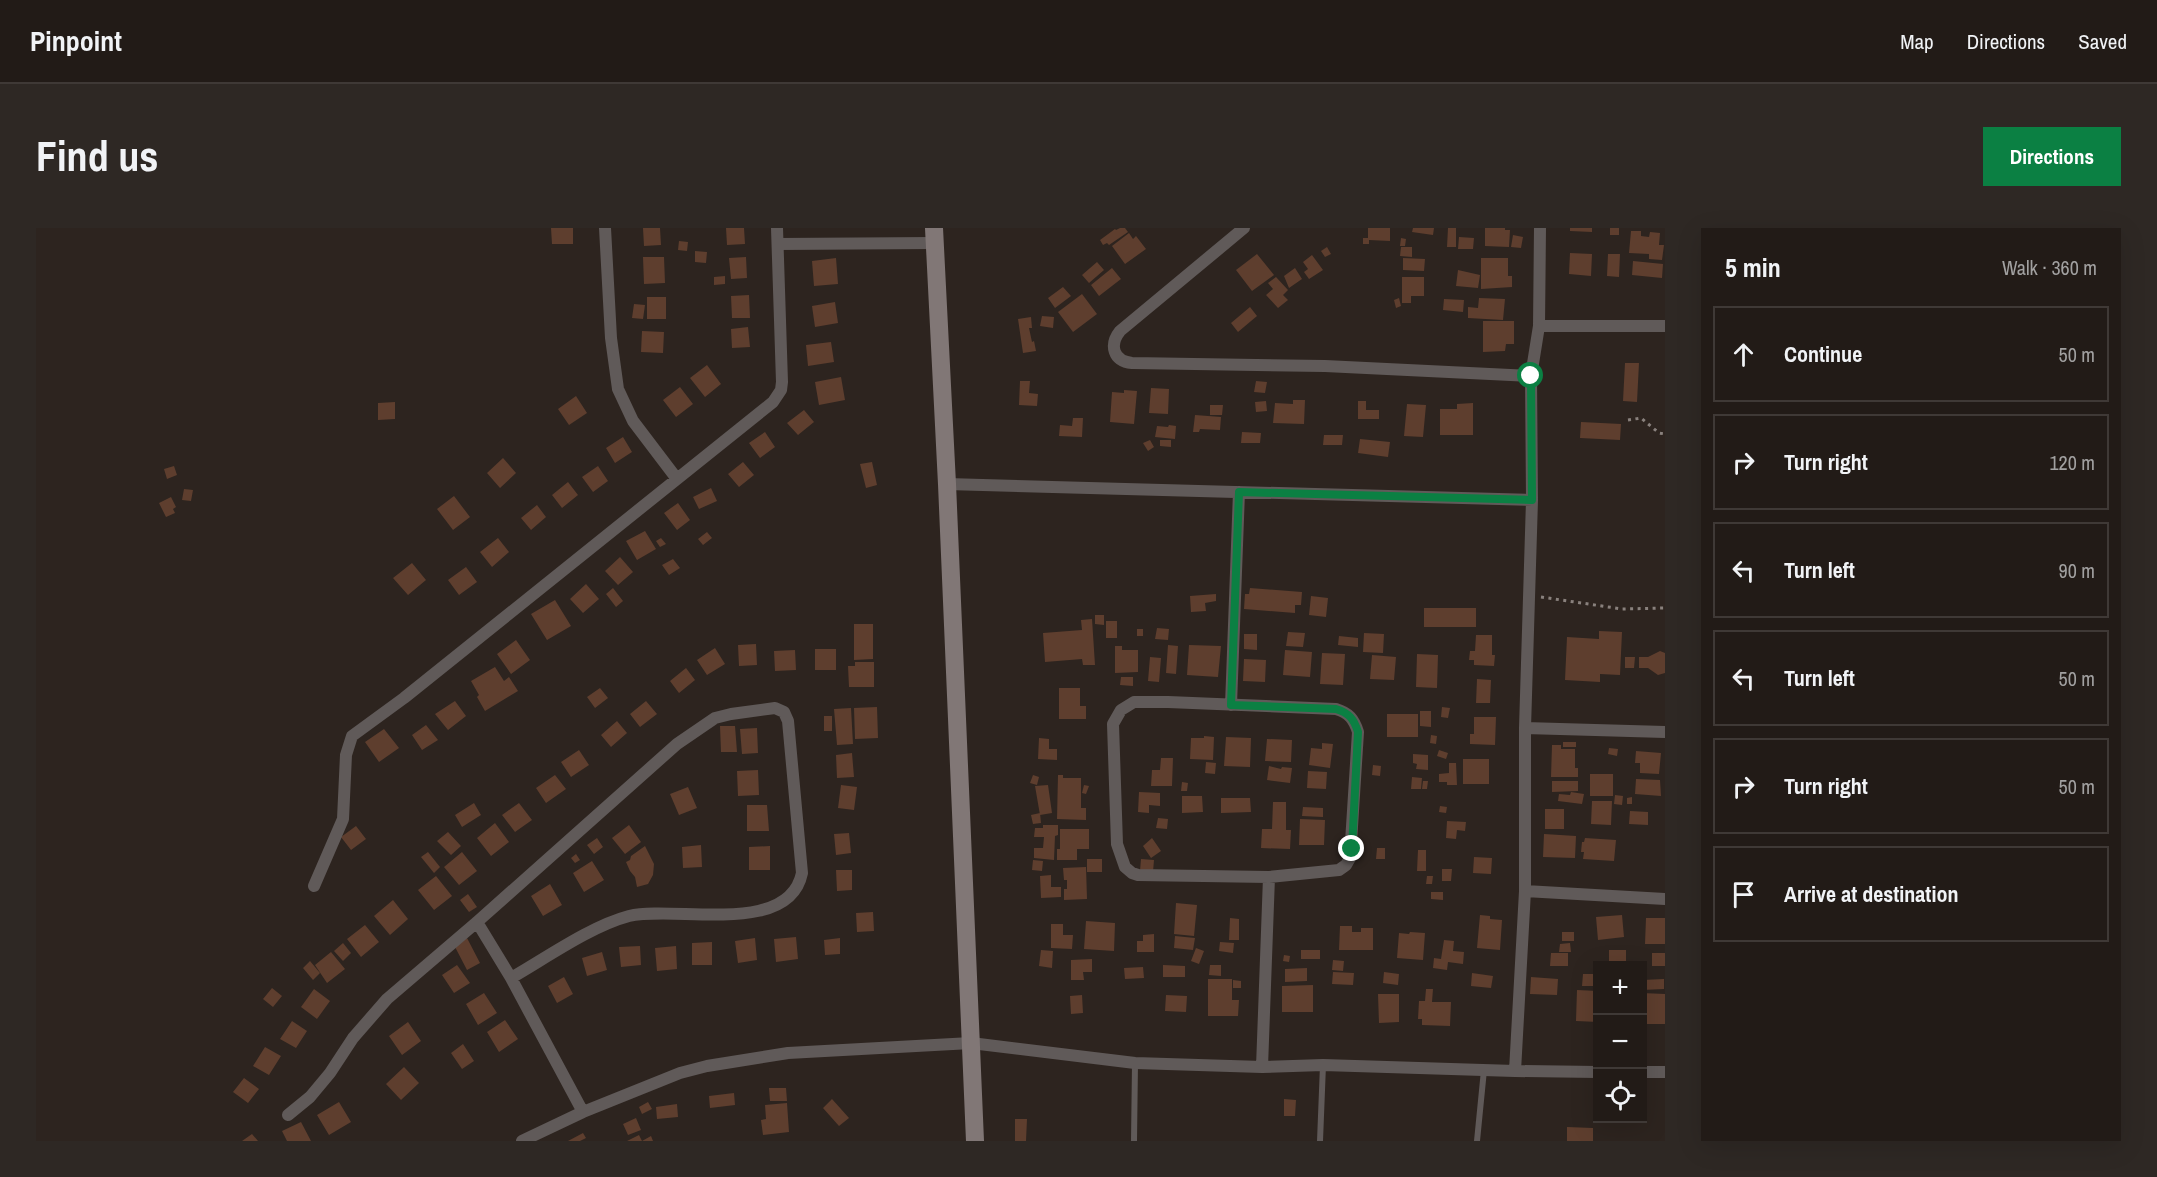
<!DOCTYPE html>
<html lang="en">
<head>
<meta charset="utf-8">
<style>
	body { margin:0; font-family:"Archivo Narrow",sans-serif; background:#2e2824; color:#f1f3f6 }
	.controls { position:absolute; right:18px; bottom:18px; display:grid; overflow:hidden; border-radius:0px; box-shadow:0 6px 24px #0002 }
	.controls button { width:54px; height:54px; display:grid; place-items:center; padding:0; border:0; border-bottom:2px solid #3f3936; background:#221b17; color:#f1f3f6; font:30px sans-serif }
	.stop { position:absolute; width:18px; height:18px; margin:-14px; border:4px solid #0b8043; border-radius:50%; background:#fff }
	.stop.end { background:#0b8043; border-color:#fff; box-shadow:0 2px 6px #0008 }
	.list { margin:0; padding:0; list-style:none }
	h2 { display:flex; justify-content:space-between; align-items:center; height:78px; margin:0; padding:0 24px; font-size:26px }
	h2 small { font-size:20px; font-weight:400; color:#a2a1a1 }
	.list li { display:grid; grid-template-columns:39px 1fr auto; gap:18px; align-items:center; box-sizing:border-box; height:96px; margin:0 12px 12px; padding:0 12px; border:2px solid #3f3936; border-radius:0px }
	.list b { display:block; font-size:22px; white-space:nowrap }
	.list em { font-size:20px; font-style:normal; color:#a2a1a1 }
	.icon { flex:none; width:33px; height:33px; fill:none; stroke:currentColor; stroke-width:2; stroke-linecap:round; stroke-linejoin:round }
	.map { position:relative; flex:none; width:1629px; height:913px; overflow:hidden; border-radius:0px }
	header { display:flex; align-items:center; gap:36px; box-sizing:border-box; height:84px; padding:0 30px; background:#221b17; border-bottom:2px solid #3f3936 }
	header strong { font-size:28px }
	nav { display:flex; gap:33px; margin-inline-start:auto; font-size:21px }
	.intro { display:flex; align-items:center; justify-content:space-between; box-sizing:border-box; height:144px; padding:0 36px }
	h1 { margin:0; font-size:42px }
	.button { padding:15px 27px; border-radius:0px; background:#0b8043; color:#fff; font-size:21px; font-weight:700 }
	main { display:flex; gap:36px; padding:0 36px }
	aside { flex:1; background:#221b17; border-radius:0px; box-shadow:0 6px 24px #0002 }
	.map>svg:first-child { display:block }
</style>
</head>
<body>
<header>
<strong>Pinpoint</strong>
<nav><a>Map</a><a>Directions</a><a>Saved</a></nav>
</header>
<div class="intro"><h1>Find us</h1><a class="button">Directions</a></div>
<main>
<div class="map">
<svg width="1629" height="913" viewBox="0 0 1629 913">
	<rect width="100%" height="100%" fill="#2d241f"/>
	<path fill="#5e3e2e" d="M515,0h22v16h-21z
		M607,0h17l1,17 -17,1z
		M690,0h18l1,16 -18,1z
		M1084,0h5l3,4 -19,13 -2,-2 -4,2 -3,-5 15,-11 1,1z
		M1332,0h22v13l-21,-1v4h-6v-6h5z
		M1377,0h21l-1,7 -21,-3z
		M1412,0h8v19h-9z
		M1449,0h20v2h5l-1,17 -24,-1z
		M1534,0h22v4l-22,-1z
		M1574,0h9v7h-9z
		M1595,3h10v5l8,1 1,-5 10,1 -1,12h5l-2,15 -13,-1v-5l-20,-1z
		M1093,5l4,6 3,-3 10,13 -21,15 -13,-18z
		M1477,7l10,2 -2,11 -10,-1z
		M1423,9l15,1 -1,11h-15z
		M1365,10l5,1 -1,7h-5z
		M643,13l9,1 -1,9 -9,-1z
		M1291,19l4,7 -6,3 -4,-6z
		M1365,19h11v10l-12,-1z
		M659,23l12,1 -1,11 -11,-1z
		M1534,25l22,1 -1,22 -22,-2z
		M1221,26l17,21 -22,16 -16,-21z
		M1572,26h12l-1,23 -12,-1z
		M1276,27l11,15 -14,9 -5,-7 4,-3 -5,-7z
		M607,29h21l1,26 -21,1z
		M710,29l1,21 -16,1 -2,-21z
		M800,30l2,26 -24,2 -2,-25z
		M1367,30l22,1 -1,12 -21,-1z
		M1445,30h27v18h4v11l-31,2z
		M1597,33l30,3 -1,14 -30,-3z
		M1061,34l7,8 -15,13 -7,-8z
		M1076,40l9,11 -22,17 -8,-11z
		M1259,40l7,11 -13,9 -5,-12z
		M1422,42l22,5 -2,13 -22,-2z
		M689,48v8l-11,1v-8z
		M1240,49l12,13 -5,5 5,5 -10,8 -12,-13 7,-6 -5,-6z
		M1366,49h22v19h-13v7h-9z
		M1027,59l8,9 -16,12 -7,-10z
		M1046,66l15,20 -24,18 -15,-20z
		M713,67l1,23h-18l-1,-22z
		M611,69h19v22h-19z
		M1363,70l2,8 -5,2 -2,-8z
		M1443,70l26,1 -2,21 -35,-2v-11l10,1z
		M1408,71l20,1 -1,12 -20,-2z
		M799,74l3,21 -23,4 -3,-21z
		M598,76l11,1 -2,14 -11,-1z
		M1214,79l7,9 -19,16 -7,-9z
		M1006,88l12,1 -1,11 -13,-2z
		M995,89l1,11h-3l3,14 2,-1 2,10 -13,2 -5,-34z
		M1447,93h31v23h-8l-1,7 -22,1z
		M712,99l2,20 -18,1 -1,-19z
		M606,103l22,1 -1,21 -22,-1z
		M795,114l3,20 -26,4 -2,-21z
		M1589,135h14l-2,39 -14,-1z
		M671,137l14,19 -16,13 -15,-19z
		M805,149l4,23 -26,5 -4,-23z
		M984,153h10l-1,12 9,1 -1,12 -18,-1z
		M1220,153l11,1 -2,11 -11,-1z
		M644,159l13,17 -17,13 -13,-17z
		M1115,160l18,1 -1,25 -19,-1z
		M1088,162l13,1 -3,33 -24,-2 2,-30 12,1z
		M540,168l11,17 -18,12 -11,-16z
		M1257,172h12l-1,24 -31,-1 2,-20 18,1z
		M1230,173l1,10 -11,1 -1,-10z
		M1322,173h8v9h13v9h-21z
		M359,174v17l-17,1v-17z
		M1437,175v32h-33v-26h17v-5z
		M1371,176l19,1 -3,32 -19,-1z
		M1174,177h13l-1,10h-12z
		M768,182l10,12 -16,13 -11,-12z
		M1159,187l26,2 -1,13 -20,-1 -1,3h-6z
		M1037,190h10l-1,19 -23,-1 1,-11 12,1z
		M1545,194l40,2 -1,16 -40,-2z
		M1133,197l7,1 -1,13 -20,-2 2,-11 11,1z
		M729,204l10,15 -15,11 -11,-15z
		M1206,204l19,1 -1,10h-19z
		M1288,207h19l-1,10h-19z
		M587,209l9,15 -17,11 -9,-15z
		M1324,211l30,3 -2,15 -30,-4z
		M1114,212l4,7 -6,4 -5,-8z
		M1124,212h11v7l-11,-1z
		M467,230l13,15 -16,15 -13,-15z
		M707,234l11,13 -15,12 -11,-13z
		M836,234l5,23 -11,3 -6,-24z
		M138,238l3,9 -10,4 -3,-10z
		M562,238l10,15 -15,11 -11,-15z
		M532,254l10,13 -16,13 -10,-13z
		M675,260l6,13 -18,8 -6,-12z
		M148,261l9,1 -2,11 -9,-1z
		M418,268l16,21 -17,13 -16,-21z
		M135,269l5,10 -3,2 2,4 -9,4 -7,-14z
		M642,275l12,17 -13,10 -13,-17z
		M501,277l9,12 -15,13 -10,-12z
		M609,303l11,18 -19,11 -11,-19z
		M671,304l5,6 -9,7 -5,-6z
		M462,310l11,14 -17,15 -12,-15z
		M625,310l5,6 -6,3 -4,-6z
		M584,329l13,15 -15,13 -13,-14z
		M637,331l7,9 -11,7 -7,-10z
		M376,335l14,17 -18,15 -15,-17z
		M430,339l11,15 -18,13 -11,-15z
		M550,356l13,15 -16,14 -13,-14z
		M577,360l10,13 -7,6 -10,-13z
		M1214,360l52,4 -1,13h-6v8l-51,-4 1,-15h4z
		M1180,366v7l-11,2 1,8 -15,1 -1,-16z
		M1275,368l17,2 -2,19 -17,-2z
		M519,372l16,26 -24,14 -16,-26z
		M1388,380h52v19h-52z
		M1059,387h9v10l-9,-1z
		M1056,391l3,46h-12l-1,-6 -37,3 -2,-29 39,-3 -1,-10z
		M1070,393h11v17h-11z
		M818,396h19v35l-19,1z
		M1121,400l12,1 -1,11 -13,-1z
		M1101,401h6v7h-6z
		M1563,403l23,1 -2,43 -20,-1v8l-35,-2 2,-43 32,2z
		M1252,404l17,1 -2,14 -17,-1z
		M1328,405l20,1 -1,19 -20,-1z
		M1208,406h13v16l-13,-1z
		M1440,407h16v20h3l-1,11 -20,-1v-5h-5l1,-9h5z
		M1303,408l19,2v9l-20,-2z
		M480,412l14,20 -19,14 -14,-20z
		M720,416l1,21 -18,1 -1,-21z
		M1132,417l10,1 -2,28 -10,-1z
		M1153,417l32,1 -3,31 -31,-2z
		M1079,418h7v4h16v22l-23,1z
		M679,420l10,16 -18,11 -10,-15z
		M779,421h21v21h-21z
		M759,422l1,20 -21,1 -1,-20z
		M1249,422l27,2 -2,25 -27,-2z
		M1624,423l5,2v20l-7,2 -10,-7h-9v-11h9z
		M1286,425l23,1 -2,31 -23,-1z
		M1381,426l21,1 -1,33 -21,-1z
		M1336,427l24,2 -2,23 -24,-1z
		M1114,429l11,1 -2,24 -11,-1z
		M1589,429h10l-1,11h-9z
		M1208,431l22,1 -1,22 -22,-1z
		M819,434h19v25h-25l-1,-21h7z
		M459,439l9,14 5,-4 9,14 -33,20 -8,-14 2,-2 -8,-14z
		M650,440l9,12 -16,13 -9,-12z
		M1085,449h12v9l-13,-1z
		M1441,451l14,1 -1,23h-14z
		M564,460l8,10 -13,10 -8,-11z
		M1023,460h21v18h6v13h-27z
		M419,473l11,15 -18,14 -13,-16z
		M610,473l11,13 -17,13 -10,-13z
		M841,479l1,31 -23,1 -1,-31z
		M1406,479l8,1 -2,10 -7,-1z
		M815,480l2,36 -16,1 -3,-36z
		M1384,483h11v16l-11,-1z
		M1351,486h31v23h-31z
		M788,488h8v15h-8z
		M1438,489h22l-1,28 -25,-1v-10h4z
		M581,493l10,12 -16,14 -10,-12z
		M390,497l12,15 -16,10 -10,-15z
		M684,498h15l2,26h-16z
		M721,500l1,25 -16,1 -2,-25z
		M348,501l15,19 -20,14 -14,-20z
		M1395,507l6,1 -1,8 -6,-1z
		M1168,508l10,1 -1,23 -23,-1 1,-21h13z
		M1190,509l25,1 -1,29 -26,-1z
		M1003,510l10,1v10h8v11l-19,-1z
		M1231,511l25,1 -1,22 -26,-1z
		M1527,514h13v5h-13z
		M1286,515l11,1 -3,24 -21,-3 2,-17 11,1z
		M1516,517h9v4h14v19h3v9h-27z
		M1573,520l9,1 -1,7 -9,-2z
		M543,522l10,15 -18,12 -10,-15z
		M1403,522l9,3 -2,6 -9,-3z
		M1600,523l25,2 -2,21 -19,-1v-10h-5z
		M816,525l2,24 -17,1 -1,-23z
		M1377,526l15,1v15l-12,-1 1,-5 -4,-1z
		M1125,530h12l-1,28h-21l1,-16h8z
		M1427,531h26v25h-26z
		M1170,534l10,1 -1,11 -10,-1z
		M1413,535h7l1,22h-10v-3h-8v-8l10,-1z
		M1337,537l8,1 -1,10 -8,-1z
		M1233,538l12,3 1,-2 10,1 -2,15 -23,-3z
		M722,542l1,25 -21,1 -1,-25z
		M1272,543l19,1 -1,17 -19,-1z
		M1554,546h23v22h-23z
		M519,547l11,14 -20,14 -10,-15z
		M997,547l6,2 -2,8 -7,-2z
		M1022,547h5v3h18v30h5v12l-29,-1z
		M1376,549l10,1 -1,11h-10z
		M1600,551l24,1 1,16 -26,-2z
		M1387,553h5l-1,8h-5z
		M1516,553h26v10l-26,1z
		M1146,554l6,1 -1,8h-6z
		M805,557l16,2 -3,23 -16,-2z
		M1012,557l4,28 -12,2 -5,-29z
		M1048,557l5,1 -3,8 -4,-1z
		M652,559l9,21 -18,7 -9,-21z
		M1103,564l21,1v13l-11,-1v8l-11,-1z
		M1535,564l13,2 -2,10 -24,-3 1,-7 11,1z
		M1579,567l8,1 -1,9 -8,-1z
		M1146,568h20l1,16 -21,1z
		M1596,569v7h-5v-6z
		M1185,570h29l1,14 -30,1z
		M1556,573h20l-1,24 -20,-1z
		M1237,574h13v28h5l-1,19 -29,-1 1,-19h10z
		M438,575l7,12 -19,12 -7,-12z
		M483,575l13,17 -17,12 -13,-17z
		M711,577h20l2,26h-22z
		M1404,578l7,1 -1,6 -7,-1z
		M1267,579l20,1v9l-21,-1z
		M1509,581h19v20h-19z
		M1594,583l18,1v13l-19,-1z
		M1004,585l1,10 -8,1 -2,-9z
		M1122,590l10,1 -1,10 -11,-1z
		M1264,591l25,1 -1,25h-25z
		M1411,593l19,1 -1,9 -8,-1 -1,9 -10,-1z
		M459,595l14,19 -18,14 -14,-18z
		M593,597l12,17 -16,12 -13,-16z
		M1007,597h15v10l-3,1 -1,24 -20,-2v-10h9l1,-11h-10l1,-9h8z
		M320,598l10,13 -15,11 -10,-13z
		M1024,601h29v20h-12v11h-20v-11h3z
		M412,604l13,14 -10,9 -14,-14z
		M813,605l2,20 -15,2 -2,-21z
		M1508,606l32,2 -1,22 -32,-1z
		M561,610l6,9 -9,7 -7,-9z
		M1116,610l9,13 -10,7 -8,-12z
		M1549,610l31,2 -2,21 -31,-2 1,-7h-3l1,-10h2z
		M665,617l1,22 -19,1 -1,-21z
		M609,618l9,18 -1,11 -5,9 -11,3 -2,-10 -5,-6 -4,-9 4,-2 1,-4z
		M734,618v24h-21v-23z
		M1341,620h8v11h-9z
		M1382,622h8v21h-9z
		M392,624l12,15 -6,6 -13,-16z
		M426,624l15,19 -18,14 -15,-18z
		M540,626l4,6 -5,3 -4,-5z
		M1438,629l18,1 -1,16 -18,-1z
		M1051,631h15v13h-15z
		M1105,631l13,1 -1,12 -13,-1z
		M997,632l10,1 -1,10 -10,-1z
		M556,633l12,19 -20,12 -11,-19z
		M1050,639l1,32 -23,1v-11h3v-9h-3l-1,-12z
		M1406,641h10l-1,12h-9z
		M800,642h16v20l-15,1z
		M1015,647v12h10v10l-20,1 -1,-22z
		M400,648l16,20 -18,14 -16,-20z
		M1391,648h6l-1,8h-6z
		M514,656l12,21 -19,11 -12,-20z
		M1395,664h12v8l-12,-1z
		M432,666l9,13 -8,5 -9,-12z
		M357,672l15,19 -18,16 -16,-19z
		M1140,675l21,2 -3,31 -20,-2z
		M837,684l1,19 -17,1 -1,-19z
		M1444,687l10,1v3l12,1 -2,30 -23,-2z
		M1586,687l2,22 -26,3 -2,-23z
		M1194,690l9,1v21h-10z
		M1610,690h19v26h-20z
		M1050,693l29,2 -1,28 -30,-2z
		M1015,696h12v11h10l-1,14 -21,-1z
		M329,697l14,17 -18,15 -14,-18z
		M1304,698h12v6h9v-4h12v22h-34z
		M1374,704l15,1 -2,27 -26,-2 2,-25 10,1z
		M1526,704h12v9h-12z
		M1118,706v18h-17v-11h6v-6z
		M1139,708l20,2 -2,12 -19,-2z
		M760,709l2,22 -22,3 -2,-23z
		M431,710l13,25 -13,7 -13,-25z
		M719,710l2,22 -19,3 -3,-22z
		M804,710v16l-15,1 -1,-15z
		M1408,712l10,1 -1,10 11,1 -1,12 -15,-2 -1,8 -14,-2 1,-10 7,1z
		M676,714v23h-20v-22z
		M1184,714l14,1 -1,10 -14,-2z
		M307,715l8,10 -8,8 -9,-10z
		M1534,715l1,9h-12l1,-8z
		M604,718l1,19 -20,2 -2,-20z
		M640,718l1,23 -20,2 -2,-23z
		M1160,720l8,3 -5,13 -8,-3z
		M1005,722l12,1 -1,17 -13,-2z
		M1265,722h19v9h-19z
		M1573,722h17v13l-17,1z
		M295,724l14,17 -18,14 -12,-18z
		M566,724l5,18 -20,6 -5,-18z
		M1515,725h17v13h-18z
		M1616,725h13v13h-13z
		M1248,727l6,1 -1,6 -6,-1z
		M1056,731v13h-9l1,8h-13v-20z
		M1297,732l11,1 -1,10 -11,-1z
		M274,733l10,12 -7,7 -10,-12z
		M421,737l13,18 -16,10 -12,-18z
		M1127,737l22,1v11h-22z
		M1174,737h11v11l-12,-1z
		M1107,739l1,11 -19,1 -1,-11z
		M1271,740v13l-22,1v-13z
		M1297,744l21,1 -1,12 -21,-1z
		M1348,744l15,2 -1,11 -15,-2z
		M1436,745l21,3 -2,12 -20,-2z
		M1547,746h15v12h-16z
		M528,749l9,17 -16,9 -9,-17z
		M1495,749l27,2 -1,16 -27,-1z
		M1172,751h24v21h7l-1,16h-30z
		M1628,751v10l-22,1v-10z
		M1197,752l8,1v7h-8z
		M1277,757v27h-31v-26z
		M236,760l10,8 -9,11 -10,-8z
		M278,761l16,12 -13,18 -16,-12z
		M1390,761h7l-1,13h19l-1,24 -28,-1v-6h-4l1,-18h6z
		M1541,762l21,1v31l-22,-1z
		M448,765l13,20 -19,12 -12,-21z
		M1606,765l23,1v30h-20v5h-3z
		M1342,766h21v28l-20,1z
		M1046,767l1,18 -12,1 -1,-18z
		M1130,767l21,1 -1,16 -21,-1z
		M469,792l13,19 -19,13 -12,-20z
		M256,793l15,10 -11,17 -16,-9z
		M372,794l13,19 -19,14 -13,-19z
		M427,816l11,17 -12,8 -11,-16z
		M229,819l16,9 -12,19 -16,-9z
		M368,839l15,16 -18,17 -15,-16z
		M208,850l15,11 -11,14 -15,-11z
		M733,860h17l1,13h-17z
		M698,865l1,12 -25,3 -1,-12z
		M796,871l17,19 -10,8 -16,-18z
		M1248,871l12,1 -1,16h-11z
		M303,874l12,20 -22,13 -12,-20z
		M612,874l4,7 -10,5 -3,-7z
		M751,875l2,29 -26,3 -2,-15 5,-1 -1,-14z
		M641,876l1,13 -21,2 -1,-12z
		M600,890l5,12 -13,5 -5,-11z
		M979,891h12l-1,22h-11z
		M265,894l10,19h-24l-5,-10z
		M1531,899l26,1v13h-26z
		M547,905l3,5 -6,3h-12z
		M216,906l6,7h-16z
		M603,907l3,6 9,-5 2,5h-26z"/>
	<g fill="none" stroke-linecap="round" stroke-linejoin="round">
		<path stroke="#89817d" stroke-width="3" stroke-dasharray="3 4.5" stroke-linecap="butt" d="M1592,192l13,-2 18,15 6,1
			M1505,369l81,12 43,-1"/>
		<path stroke="#605a59" stroke-width="6" d="M1098,913l1,-78
			M1284,913l3,-76
			M1441,913l7,-71"/>
		<path stroke="#605a59" stroke-width="12" d="M569,0l6,110 7,51 15,32 44,58
			M1208,0l-124,103c-11,14 -7,30 12,32l193,3 206,10
			M1504,0l-1,98 -8,50 1,124 -7,228v163l140,8
			M742,16l156,-1
			M1503,98h126
			M911,256l585,16
			M1195,477l8,-213
			M1489,500l140,4
			M278,658l29,-67 3,-64 6,-19 52,-38 369,-296 8,-12 1,-8 -5,-154
			M441,694l34,56 72,134
			M1226,839l7,-190 -131,-2 -6,-2 -7,-6 -8,-23 -4,-120 8,-14 13,-8h34l168,7c13,4 18,10 22,23l-8,126 -4,7 -7,5 -70,7
			M1479,843l10,-180
			M1606,844h23
			M252,887l22,-18 20,-24 23,-35 34,-39 90,-77 200,-178 38,-26 16,-4 44,-6 9,4 4,9 14,152c-13,64 -127,32 -173,43 -38,10 -83,42 -118,62
			M486,913l61,-29 97,-39 27,-7 81,-13 183,-10 164,20 127,4 61,-2 192,6 83,1"/>
		<path stroke="#817776" stroke-width="18" d="M898,0l13,256 28,657"/>
	</g>
	<g fill="none" stroke-linecap="round" stroke-linejoin="round">
		<path stroke="#0b8043" stroke-width="8" d="M1316,621l6,-117c-4,-13 -9,-19 -22,-23l-105,-4 8,-213 293,8 -1,-124"/>
	</g>
</svg>
<div class="controls">
<button>+</button>
<button>−</button>
<button><svg class="icon" aria-label="locate" viewBox="0 0 24 24"><circle cx="12" cy="12" r="6"/><path d="M12 2v4M12 18v4M2 12h4M18 12h4"/></svg></button>
</div>
<div class="stop" style="left:1495px;top:148px"></div>
<div class="stop end" style="left:1316px;top:621px"></div>
</div>
<aside>
<h2>5 min<small>Walk · 360 m</small></h2>
<ul class="list">
<li><svg class="icon" aria-label="ahead" viewBox="0 0 24 24"><path d="M12 20V5M6 11l6-6 6 6"/></svg><div><b>Continue</b></div><em>50 m</em></li>
<li><svg class="icon" aria-label="right" viewBox="0 0 24 24"><path d="M7 20v-9h11M14 6l5 5-5 5"/></svg><div><b>Turn right</b></div><em>120 m</em></li>
<li><svg class="icon" aria-label="left" viewBox="0 0 24 24"><path d="M17 20v-9H6M10 6l-5 5 5 5"/></svg><div><b>Turn left</b></div><em>90 m</em></li>
<li><svg class="icon" aria-label="left" viewBox="0 0 24 24"><path d="M17 20v-9H6M10 6l-5 5 5 5"/></svg><div><b>Turn left</b></div><em>50 m</em></li>
<li><svg class="icon" aria-label="right" viewBox="0 0 24 24"><path d="M7 20v-9h11M14 6l5 5-5 5"/></svg><div><b>Turn right</b></div><em>50 m</em></li>
<li><svg class="icon" aria-label="arrive" viewBox="0 0 24 24"><path d="M6 21V4h12l-3 4 3 4H6"/></svg><div><b>Arrive at destination</b></div></li>
</ul>
</aside>
</main>
</body>
</html>
